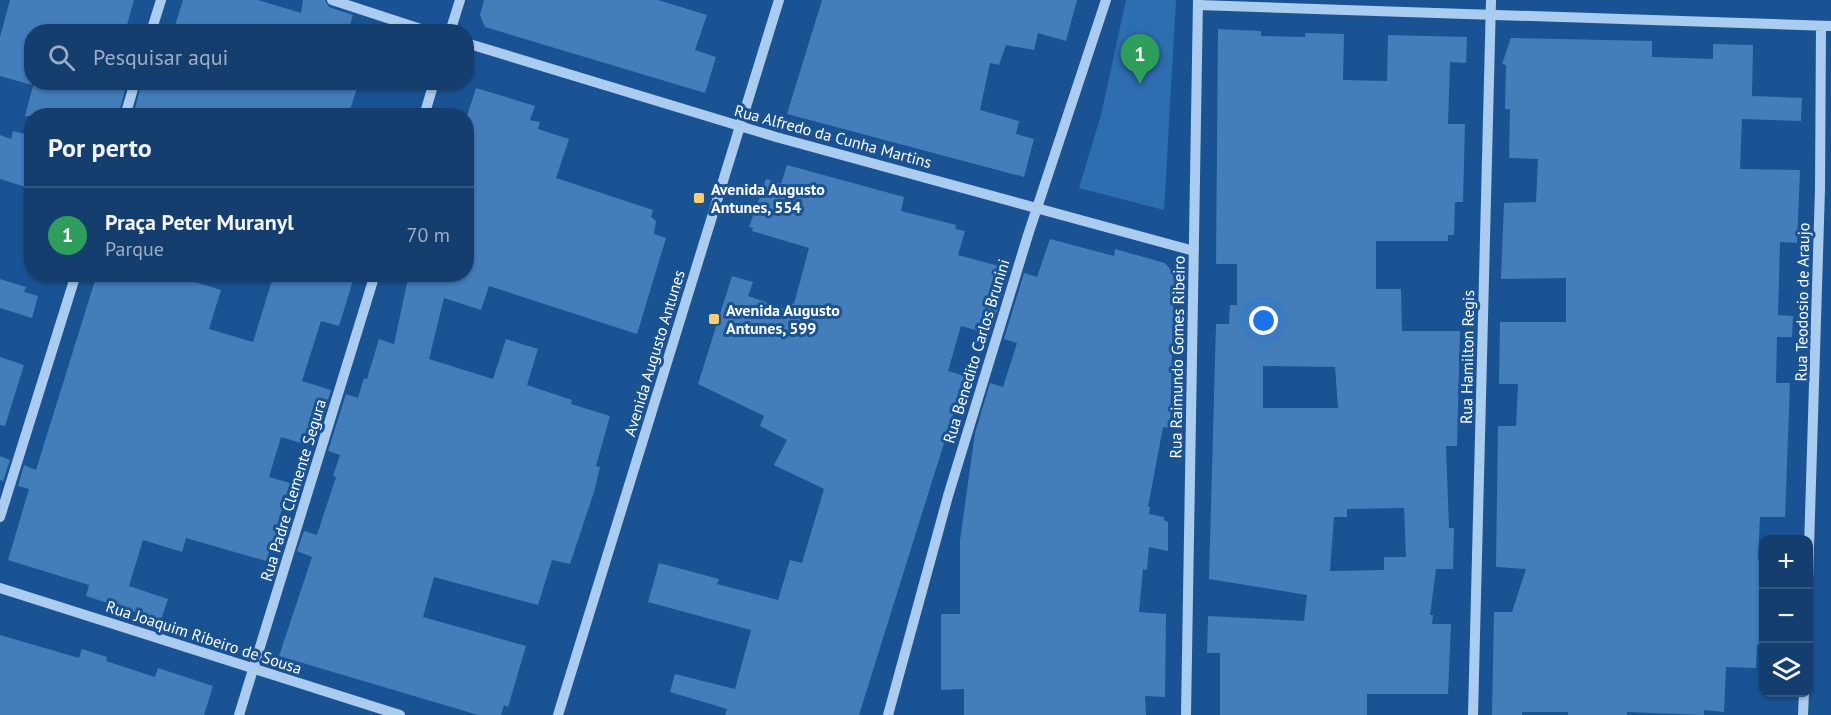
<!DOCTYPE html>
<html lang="pt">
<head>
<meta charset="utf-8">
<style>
	body { margin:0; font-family:"PT Sans",sans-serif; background:#214976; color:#f1f3f6 }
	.controls { position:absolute; right:18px; bottom:18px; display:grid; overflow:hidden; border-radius:12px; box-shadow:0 2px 4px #0004 }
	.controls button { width:54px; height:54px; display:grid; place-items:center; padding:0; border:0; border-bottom:2px solid #335781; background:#143e6e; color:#f1f3f6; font:30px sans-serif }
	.you { position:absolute; left:1264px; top:321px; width:21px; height:21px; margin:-15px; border:4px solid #fff; border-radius:50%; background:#1a73e8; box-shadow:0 0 0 9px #1a73e833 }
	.badge { display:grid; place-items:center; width:39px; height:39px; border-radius:50%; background:#ffcd68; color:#fff; font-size:20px; font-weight:700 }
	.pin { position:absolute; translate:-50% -50px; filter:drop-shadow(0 2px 3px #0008) }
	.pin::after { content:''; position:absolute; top:32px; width:21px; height:18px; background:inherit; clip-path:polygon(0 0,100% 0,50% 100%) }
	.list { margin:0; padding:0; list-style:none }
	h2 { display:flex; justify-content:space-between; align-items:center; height:78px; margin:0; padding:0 24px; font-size:26px }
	h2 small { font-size:20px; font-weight:400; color:#9daec2 }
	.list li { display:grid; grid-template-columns:39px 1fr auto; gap:18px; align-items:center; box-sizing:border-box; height:96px; padding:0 24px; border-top:2px solid #335781 }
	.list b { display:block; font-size:22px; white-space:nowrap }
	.list p { margin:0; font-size:20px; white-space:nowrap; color:#9daec2 }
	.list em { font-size:20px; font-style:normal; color:#9daec2 }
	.icon { flex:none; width:33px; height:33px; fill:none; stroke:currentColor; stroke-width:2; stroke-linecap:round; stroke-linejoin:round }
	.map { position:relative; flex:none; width:1831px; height:715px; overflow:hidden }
	.search { position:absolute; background:#143e6e; box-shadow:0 2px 4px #0004; left:24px; top:24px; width:450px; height:66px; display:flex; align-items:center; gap:15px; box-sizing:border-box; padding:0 21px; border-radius:24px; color:#9daec2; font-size:22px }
	.panel { position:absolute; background:#143e6e; box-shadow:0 2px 4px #0004; left:24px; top:108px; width:450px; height:174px; border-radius:24px }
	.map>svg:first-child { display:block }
</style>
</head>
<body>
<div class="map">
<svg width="1831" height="715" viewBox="0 0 1831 715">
	<rect width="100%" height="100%" fill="#1a5393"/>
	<path fill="#2d6eb1" d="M1126,0h50l-12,210 -85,-22 22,-73z"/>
	<path fill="#437dba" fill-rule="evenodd" d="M10,0h124l-9,32h-93v53l-32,-9v-39z
		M183,0h75l43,13 2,-13h22l4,7 24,8 -5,17h-175z
		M484,0h174l49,15 -12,35 21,7 -11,36 -220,-66 -5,-12z
		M822,0h255l-11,41 -28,-8 -4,17 -28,-5 -7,20 -9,-2 -10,47 39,11 -3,13 18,5 -10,38 -237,-63z
		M1218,29l43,2v5l44,1v-4l39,1 -1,46 44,1 1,-46 79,2 -1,26 -16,-1 -2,62h17l-2,78h-8l-1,33h-6v6h-72v48h25l1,42h58l-3,115h-11l3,82h5l-1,41h-17l-6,46h3l-1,9h19l-3,70h-81v21h-147v-62h-13l1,-37 96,5 3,-26 -98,-16 7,-255h13l1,-19h7v-41h-21zM1263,366l72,1 3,41h-75zM1404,508l2,49h-22v13l-54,1 4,-54h13v-8z
		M1511,38l141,3v16l61,2v-15l40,1 -1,51 50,2 -1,23 -59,-2 -2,50 60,1 -1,24 -2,49 -17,-1 -2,73 15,1 -1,21h-15l-1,46h14l-5,134h-25l-2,43h6v85h-7l-1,23 -30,-1 -2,45 -20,-2v5l-77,-3v3h-59v-3h-46v3h-30l2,-103h18l14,-43 -30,-2 2,-141h18l2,-42h-19l1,-62h66v-44l-65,1 3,-76 32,-1 2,-43 -29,-1 1,-49h-5l1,-44 -4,-1z
		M34,82h93l-9,34h-93z
		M142,82h217l-11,34h-215z
		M476,88l59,18 -5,14 10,2 -2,7 31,10 -13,39 97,32 -2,7 5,4 -2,13 12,4 -29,96 -148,-48 -8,24 -37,-12 -15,61 64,20 13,-40 32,10 -11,36 45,15 -1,4 39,12 -14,50 4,1 -6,25 -24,72 -18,-4 -14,45 -104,-28 -11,40 103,29 -18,61 -4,-2 -3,10h-23l-199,-59 33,-99 -15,-6 7,-20 13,4 19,-58 -3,-1 7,-21 -12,-4 18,-57 12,4 6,-20 3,1 12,-40 15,5 15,-70h57v-155z
		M13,131l19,5v53l-32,-10v-44l11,4z
		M787,165l117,32 -3,14 55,14 -1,4 10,2 -7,24 52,14 -20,65 -29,-8 -13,45 17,5 -106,339h-134l2,-6 -57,-17 5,-18 60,15 16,-59 -103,-28 11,-39 60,16 -2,5 61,16 12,-40 12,3 22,-74 -50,-24 13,-25 -27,-14 4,-10 -66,-32 34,-108 21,6 -5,14 40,14 3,-7 3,1 15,-56 -57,-17 1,-3 -4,-1 17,-48 15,5z
		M1050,239l64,17 1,-7 50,14 9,11 -4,154 -7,-1 -15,80h2l-1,7 15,3v3l4,2v29l-19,-4 -2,23 -4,-1 -4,43 27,2 -1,83 -20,-1 1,19h-182v-26l-23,1v-76h19v-74l15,-107 15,-50 13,4 14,-44 -13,-4 20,-66 13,4z
		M97,274h100l-2,8 26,8 -12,39 44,13 21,-68h81l-16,52 -18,-5 -19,60 29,9 -17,57 -33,-10 -12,40 21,6 -12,39 11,4 -6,21 -11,-4 -6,18 -80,-23 -4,14 -39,-12 -14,46 39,13 -7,21 -75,-24 3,-11 -81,-25 21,-71 -11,-3 6,-21 12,5z
		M0,279l26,8 -2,5 14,4 -6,22 -32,-10z
		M0,357l24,8 -19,61 -5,-1z
		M0,456l10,4 -7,21 -3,-1z
		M0,635l79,23 3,-9 25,8 -1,4 49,16 3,-9 55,18 -9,29h-204z"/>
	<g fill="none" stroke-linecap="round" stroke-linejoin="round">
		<path stroke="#aaccef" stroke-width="10" d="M332,0l98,32
			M1198,5l633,21
			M151,32l10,-32
			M450,32l10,-32
			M466,43l310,94 418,114
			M125,116l10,-34
			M424,116l10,-34
			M0,517l76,-243
			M1808,580l12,-391 1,-163
			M0,588l400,127
			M239,715l136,-441
			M558,715l221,-715
			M888,715l60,-219 80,-261 78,-235
			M1186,715l12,-715
			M1473,715l18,-715
			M1803,715l1,-23"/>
	</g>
	<g fill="#ffcd68" stroke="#1a5393" stroke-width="2">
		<rect x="693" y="192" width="12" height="12" rx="3"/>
		<rect x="708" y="313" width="12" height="12" rx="3"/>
	</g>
	<g text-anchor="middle" stroke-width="6" stroke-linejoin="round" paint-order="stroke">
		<g font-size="16" fill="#fff" stroke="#1a5393">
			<text transform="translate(833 136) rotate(15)" y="6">Rua Alfredo da Cunha Martins</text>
			<text transform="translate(1802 302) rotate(-89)" y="6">Rua Teodosio de Araujo</text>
			<text transform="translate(976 351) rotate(-73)" y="6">Rua Benedito Carlos Brunini</text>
			<text transform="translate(654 353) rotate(-73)" y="6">Avenida Augusto Antunes</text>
			<text transform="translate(1177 357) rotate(-89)" y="6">Rua Raimundo Gomes Ribeiro</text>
			<text transform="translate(1467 357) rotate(-89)" y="6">Rua Hamilton Regis</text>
			<text transform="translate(293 490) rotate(-73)" y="6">Rua Padre Clemente Segura</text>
			<text transform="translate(204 637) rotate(18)" y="6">Rua Joaquim Ribeiro de Sousa</text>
		</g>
		<g font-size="16" font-weight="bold" fill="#fff" stroke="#1a5393" text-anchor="start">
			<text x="711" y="195">Avenida Augusto<tspan x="711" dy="18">Antunes, 554</tspan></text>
			<text x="726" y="316">Avenida Augusto<tspan x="726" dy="18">Antunes, 599</tspan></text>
		</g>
	</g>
</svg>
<div class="controls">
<button>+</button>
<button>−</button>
<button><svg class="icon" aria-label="layers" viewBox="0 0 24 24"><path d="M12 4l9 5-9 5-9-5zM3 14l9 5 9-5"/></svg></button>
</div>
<div class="you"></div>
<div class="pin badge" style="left:1140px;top:84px;background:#2e9e5b">1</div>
<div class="search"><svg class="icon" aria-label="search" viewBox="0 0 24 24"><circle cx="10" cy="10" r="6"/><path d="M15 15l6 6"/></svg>Pesquisar aqui</div>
<section class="panel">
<h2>Por perto<small></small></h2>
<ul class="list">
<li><span class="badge" style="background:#2e9e5b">1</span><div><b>Praça Peter Muranyl</b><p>Parque</p></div><em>70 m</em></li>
</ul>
</section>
</div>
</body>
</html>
